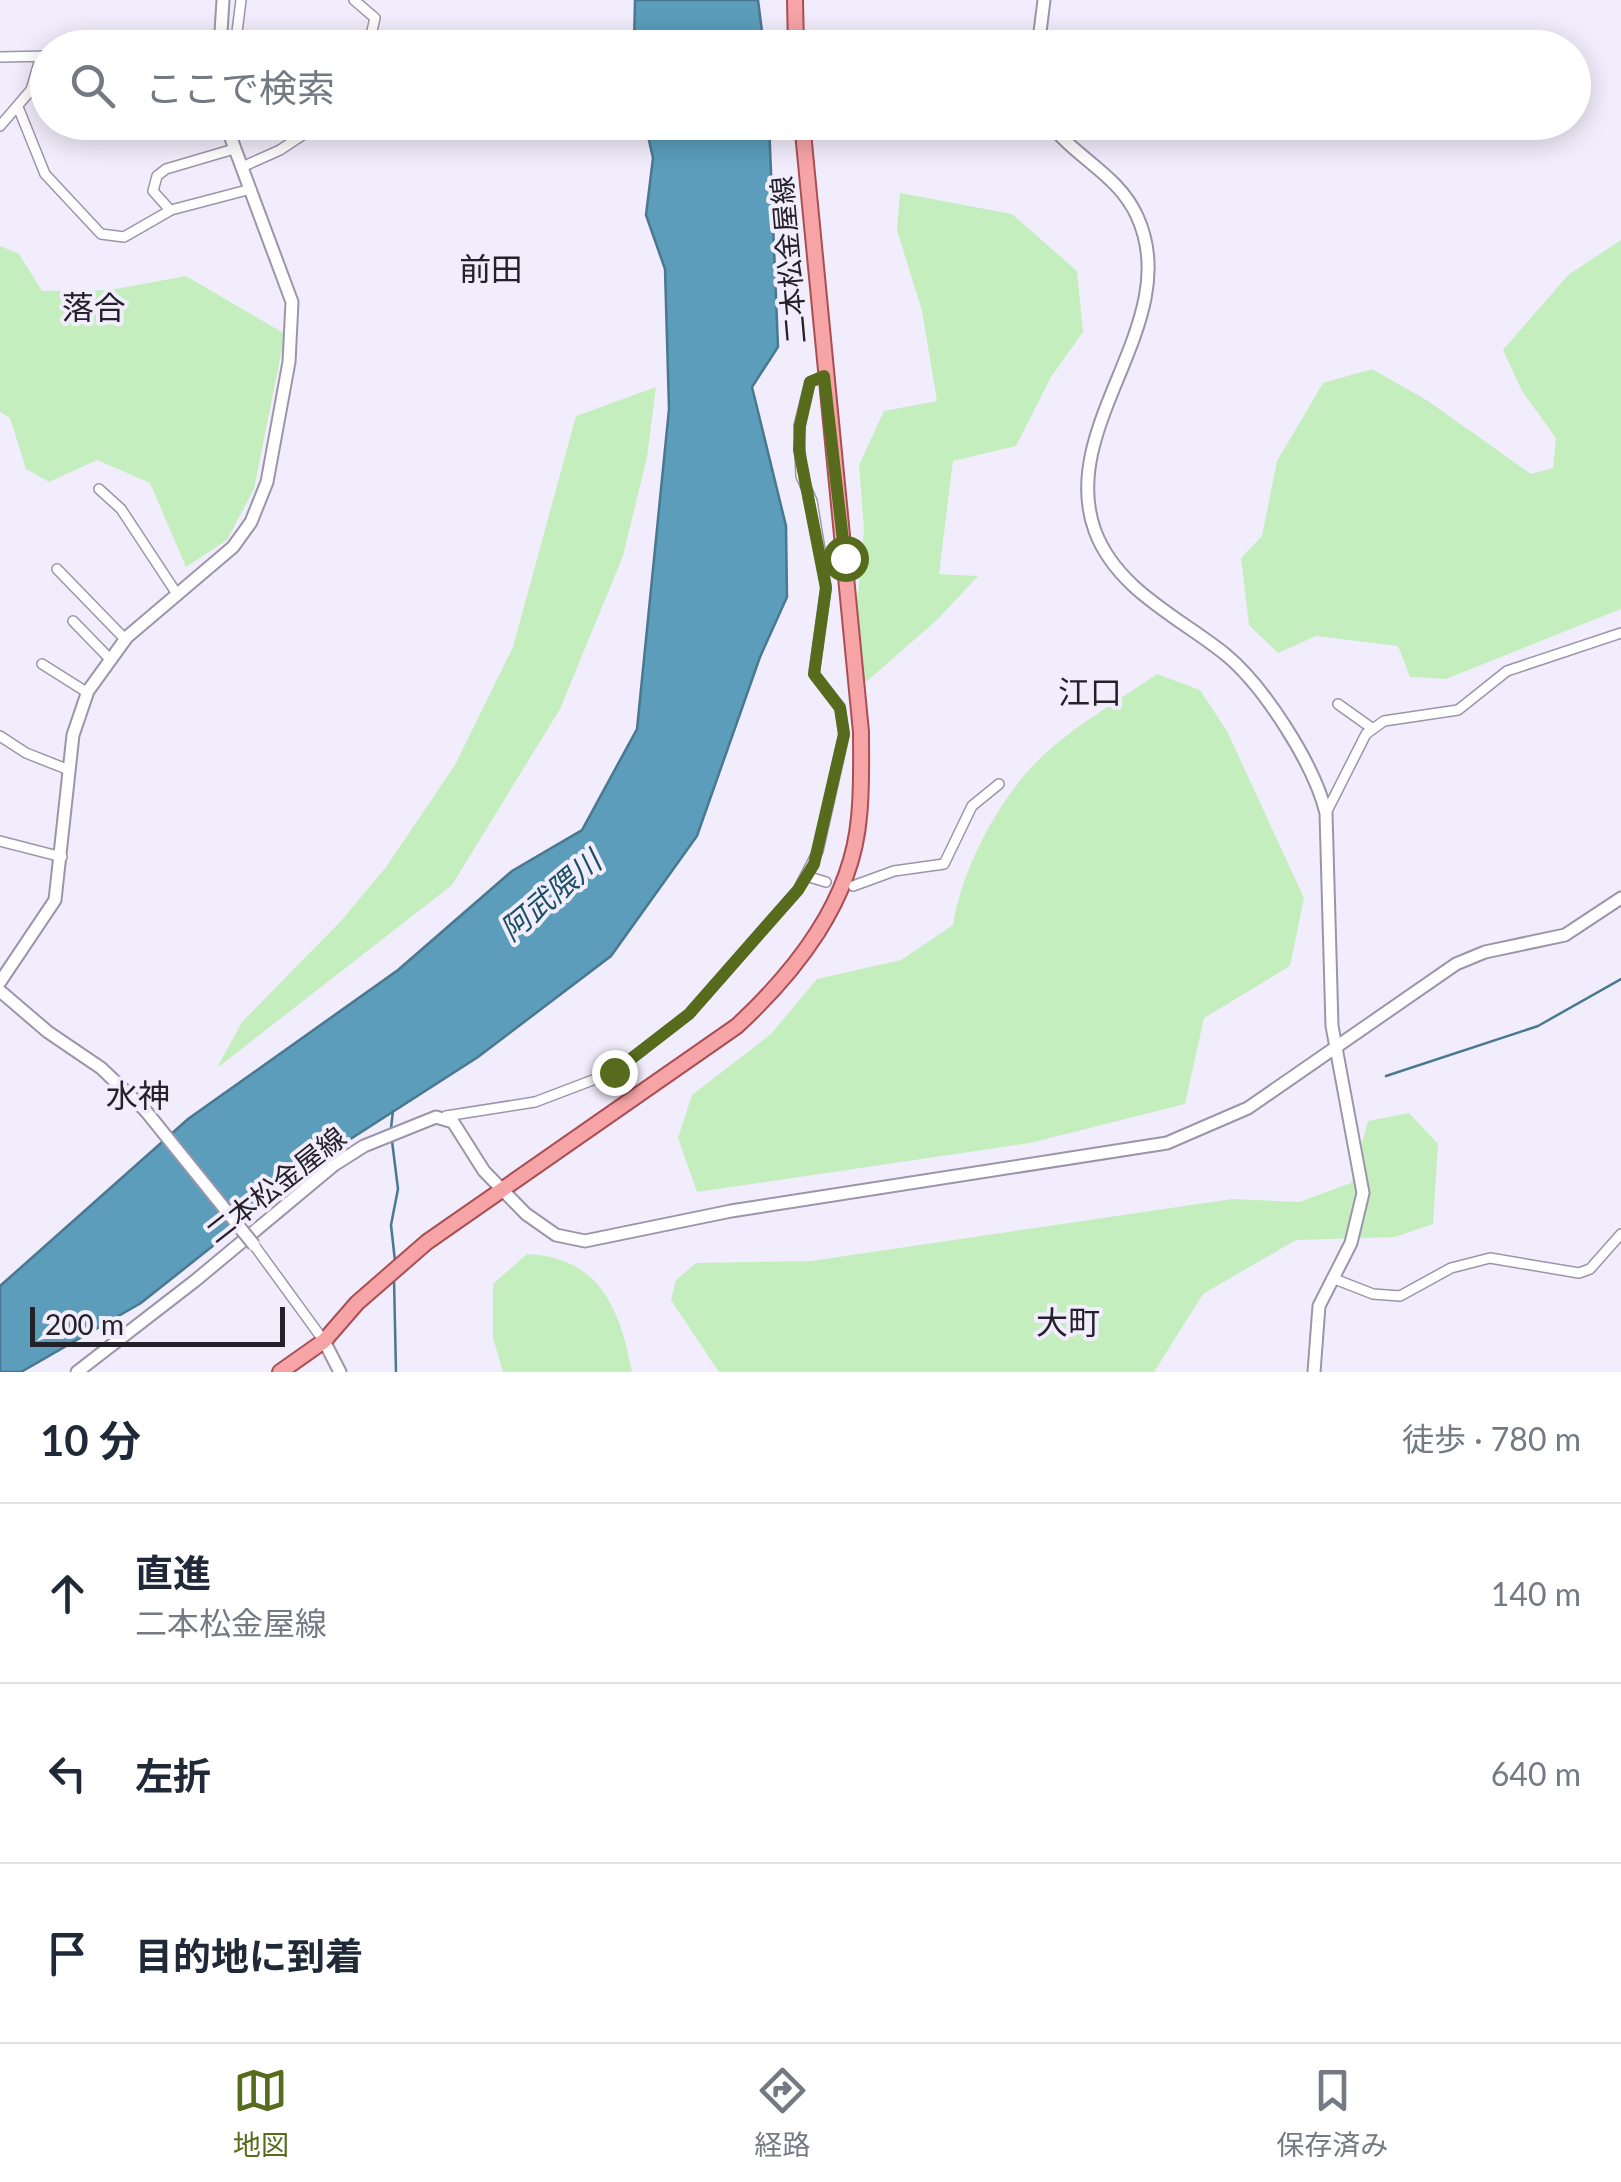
<!DOCTYPE html>
<html lang="ja">
<head>
<meta charset="utf-8">
<style>
	body { margin:0; font-family:Lato,"Noto Sans JP",sans-serif; background:#f2f2f3; color:#1f2937 }
	.scale { position:absolute; left:30px; bottom:25px; width:255px; box-sizing:border-box; padding-left:10px; border:5px solid #24212a; border-top:0; font-size:28px; line-height:35px; white-space:nowrap; color:#24212a; -webkit-text-stroke:8px #f2edfc; paint-order:stroke }
	.stop { position:absolute; width:30px; height:30px; margin:-22px; border:8px solid #566c1c; border-radius:50%; background:#fff }
	.stop.end { background:#566c1c; border-color:#fff; box-shadow:0 2px 10px #0008 }
	.list { margin:0; padding:0; list-style:none }
	h2 { display:flex; justify-content:space-between; align-items:center; height:130px; margin:0; padding:0 40px; font-size:42px }
	h2 small { font-size:32px; font-weight:400; color:#747a83 }
	.list li { display:grid; grid-template-columns:65px 1fr auto; gap:30px; align-items:center; box-sizing:border-box; height:180px; padding:0 40px; border-top:2px solid #e0e1e3 }
	.list b { display:block; font-size:38px; white-space:nowrap }
	.list p { margin:0; font-size:32px; white-space:nowrap; color:#747a83 }
	.list em { font-size:32px; font-style:normal; color:#747a83 }
	.icon { flex:none; width:55px; height:55px; fill:none; stroke:currentColor; stroke-width:2; stroke-linecap:round; stroke-linejoin:round }
	.map { position:relative; flex:none; width:1621px; height:1372px; overflow:hidden }
	.search { position:absolute; background:#fff; box-shadow:0 5px 25px #0003; left:30px; right:30px; top:30px; height:110px; display:flex; align-items:center; gap:25px; box-sizing:border-box; padding:0 35px; border-radius:55px; color:#747a83; font-size:38px }
	.sheet { height:670px; background:#fff }
	nav { display:flex; justify-content:space-around; align-items:center; box-sizing:border-box; height:140px; border-top:2px solid #e0e1e3; background:#fff; font-size:28px; color:#747a83 }
	nav a { display:grid; justify-items:center; gap:5px }
	nav .on { color:#566c1c }
	.map>svg:first-child { display:block }
</style>
</head>
<body>
<div class="map">
<svg width="1621" height="1372" viewBox="0 0 1621 1372">
	<rect width="100%" height="100%" fill="#f2edfc"/>
	<path fill="#c5eebe" d="M900,193l112,21 65,57 6,61 -32,45 -35,69 -63,15 -14,113 39,2 -40,43 -72,63 -14,-27 12,-125 -5,-65 25,-54 53,-10 -15,-90 -25,-81z
		M1621,240v369l-175,70 -36,-2 -12,-31 -82,-10 -38,17 -29,-28 -8,-67 21,-22 15,-75 46,-78 49,-14 56,32 103,73 22,-6 3,-30 -34,-47 -19,-41 65,-75z
		M0,246l19,8 23,37 68,-1 76,-14 99,58 -31,155 -27,51 -41,27 -36,-84 -53,-23 -48,22 -23,-13 -16,-51 -10,-6z
		M656,387l-9,70 -24,99 -63,153 -108,176 -235,183 25,-46 98,-100 46,-55 69,-102 58,-118 63,-231z
		M1157,674l43,16 27,41 77,167 -14,68 -86,52 -19,86 -155,39 -333,49 -19,-54 14,-43 79,-61 46,-55 84,-19 52,-35c9,-59 50,-135 96,-175 32,-28 72,-51 108,-76z
		M1409,1113l29,31 -5,80 -38,13 -99,3 -93,54 -49,78h-435l-48,-72 5,-20 20,-17 115,-2 421,-62 67,3 52,-19 17,-62z
		M527,1254c73,3 93,55 105,118h-129l-10,-34v-54z"/>
	<path fill="#5b9dbb" stroke="#4a7890" stroke-width="2.5" d="M635,0h123l6,47h-130z
		M645,123h124l9,224 -26,40 34,139 1,71 -27,60 -63,179 -86,120 -133,101 -143,92 -194,154 -120,69h-21v-86l188,-167 210,-149 114,-99 70,-41 55,-101 32,-320 -4,-140 -19,-54 7,-57z"/>
	<g fill="none" stroke-linecap="round" stroke-linejoin="round">
		<path stroke="#4a7890" stroke-width="2.5" d="M1386,1076l152,-50 83,-47
			M391,1128l2,-17
			M392,1141l6,48 -7,36 4,36
			M394,1279l2,93"/>
		<defs>
			<path id="minor" d="M354,0l21,18 -7,30
				M235,48l6,-48
				M0,57l48,-1
				M18,107l27,67 56,60 23,3 47,-27 80,-21
				M0,126l31,-36 10,-34
				M242,167l38,-17 42,-28
				M170,210l-17,-19 4,-15 9,-7 68,-20
				M99,489l22,20 56,85
				M57,569l68,70
				M73,621l36,37
				M42,664l46,29
				M1338,704l35,25
				M0,736l26,17 43,17
				M1326,813l40,-79 18,-13 74,-11 49,-39 114,-38
				M0,841l62,16
				M806,876l20,6
				M853,886l41,-15 50,-7 28,-58 27,-22
				M446,1116l89,-14 79,-30 75,-58 109,-124 20,-39 26,-116 -4,-28 -26,-33 12,-87 -14,-86 -11,-25 -2,-50 11,-44 15,-6
				M254,1245l70,96
				M1332,1278l41,16 27,2 51,-28 39,-10 89,15 11,-4 31,-35"/>
			<path id="tertiary" d="M220,48l3,-48
				M1038,48l6,-48
				M1049,122c26,36 69,52 88,94 49,106 -81,209 -42,315 22,59 84,86 130,123 39,32 89,110 101,159l6,213 31,167 -12,50 -32,63 -5,66
				M0,982l55,-82 18,-165 15,-44 39,-54 106,-90 18,-25 16,-40 22,-120 3,-60 -67,-180
				M0,991l48,41 53,36 44,42
				M324,1341l16,31
				M77,1372l119,-92 138,-115 30,-19 72,-29 17,5 31,49 42,43 30,21 29,6 146,-30 436,-68 81,-35 208,-144 29,-12 80,-17 56,-37"/>
			<path id="primary" d="M795,0l1,48
				M280,1372l44,-31 33,-38 70,-61 310,-216c59,-55 115,-125 122,-209 3,-28 2,-57 2,-85l-59,-610"/>
		</defs>
		<use href="#minor" stroke="#9c95aa" stroke-width="12"/>
		<use href="#tertiary" stroke="#9c95aa" stroke-width="15"/>
		<use href="#primary" stroke="#a94f54" stroke-width="18"/>
		<use href="#minor" stroke="#fff" stroke-width="9"/>
		<use href="#tertiary" stroke="#fff" stroke-width="11"/>
		<use href="#primary" stroke="#f6a4a6" stroke-width="14"/>
		<defs>
			<path id="tertiary-bridge" d="M145,1110l109,135"/>
		</defs>
		<use href="#tertiary-bridge" stroke="#9c95aa" stroke-width="15" stroke-linecap="butt"/>
		<use href="#tertiary-bridge" stroke="#fff" stroke-width="11"/>
	</g>
	<g fill="none" stroke-linecap="round" stroke-linejoin="round">
		<path stroke="#566c1c" stroke-width="12" d="M614,1072l75,-58 109,-124 16,-26 30,-130 -4,-26 -26,-34 12,-86 -27,-138 1,-24 10,-44 14,-6 21,182"/>
	</g>
	<g text-anchor="middle" stroke-width="8" stroke-linejoin="round" paint-order="stroke">
		<g font-size="28" fill="#24212a" stroke="#f2edfc">
			<text transform="translate(789 260) rotate(-95)" y="10">二本松金屋線</text>
			<text transform="translate(276 1185) rotate(-38)" y="10">二本松金屋線</text>
		</g>
		<g font-size="30" font-style="italic" fill="#1a5066" stroke="#f2edfc">
			<text transform="translate(551 896) rotate(-40)" y="10">阿武隈川</text>
		</g>
		<g font-size="32" fill="#24212a" stroke="#f2edfc">
			<text x="491" y="281">前田</text>
			<text x="94" y="319">落合</text>
			<text x="1090" y="704">江口</text>
			<text x="138" y="1107">水神</text>
			<text x="1068" y="1334">大町</text>
		</g>
	</g>
</svg>
<div class="scale">200 m</div>
<div class="stop" style="left:845px;top:558px"></div>
<div class="stop end" style="left:614px;top:1072px"></div>
<div class="search"><svg class="icon" aria-label="search" viewBox="0 0 24 24"><circle cx="10" cy="10" r="6"/><path d="M15 15l6 6"/></svg>ここで検索</div>
</div>
<section class="sheet">
<h2>10 分<small>徒歩 · 780 m</small></h2>
<ul class="list">
<li><svg class="icon" aria-label="ahead" viewBox="0 0 24 24"><path d="M12 20V5M6 11l6-6 6 6"/></svg><div><b>直進</b><p>二本松金屋線</p></div><em>140 m</em></li>
<li><svg class="icon" aria-label="left" viewBox="0 0 24 24"><path d="M17 20v-9H6M10 6l-5 5 5 5"/></svg><div><b>左折</b></div><em>640 m</em></li>
<li><svg class="icon" aria-label="arrive" viewBox="0 0 24 24"><path d="M6 21V4h12l-3 4 3 4H6"/></svg><div><b>目的地に到着</b></div></li>
</ul>
</section>
<nav>
<a class="on"><svg class="icon" aria-label="map" viewBox="0 0 24 24"><path d="M3 6l6-2 6 2 6-2v14l-6 2-6-2-6 2zM9 4v14M15 6v14"/></svg>地図</a>
<a><svg class="icon" aria-label="directions" viewBox="0 0 24 24"><path d="M12 3l9 9-9 9-9-9zM9 14v-3h6M13 9l2 2-2 2"/></svg>経路</a>
<a><svg class="icon" aria-label="saved" viewBox="0 0 24 24"><path d="M7 4h10v16l-5-4-5 4z"/></svg>保存済み</a>
</nav>
</body>
</html>
